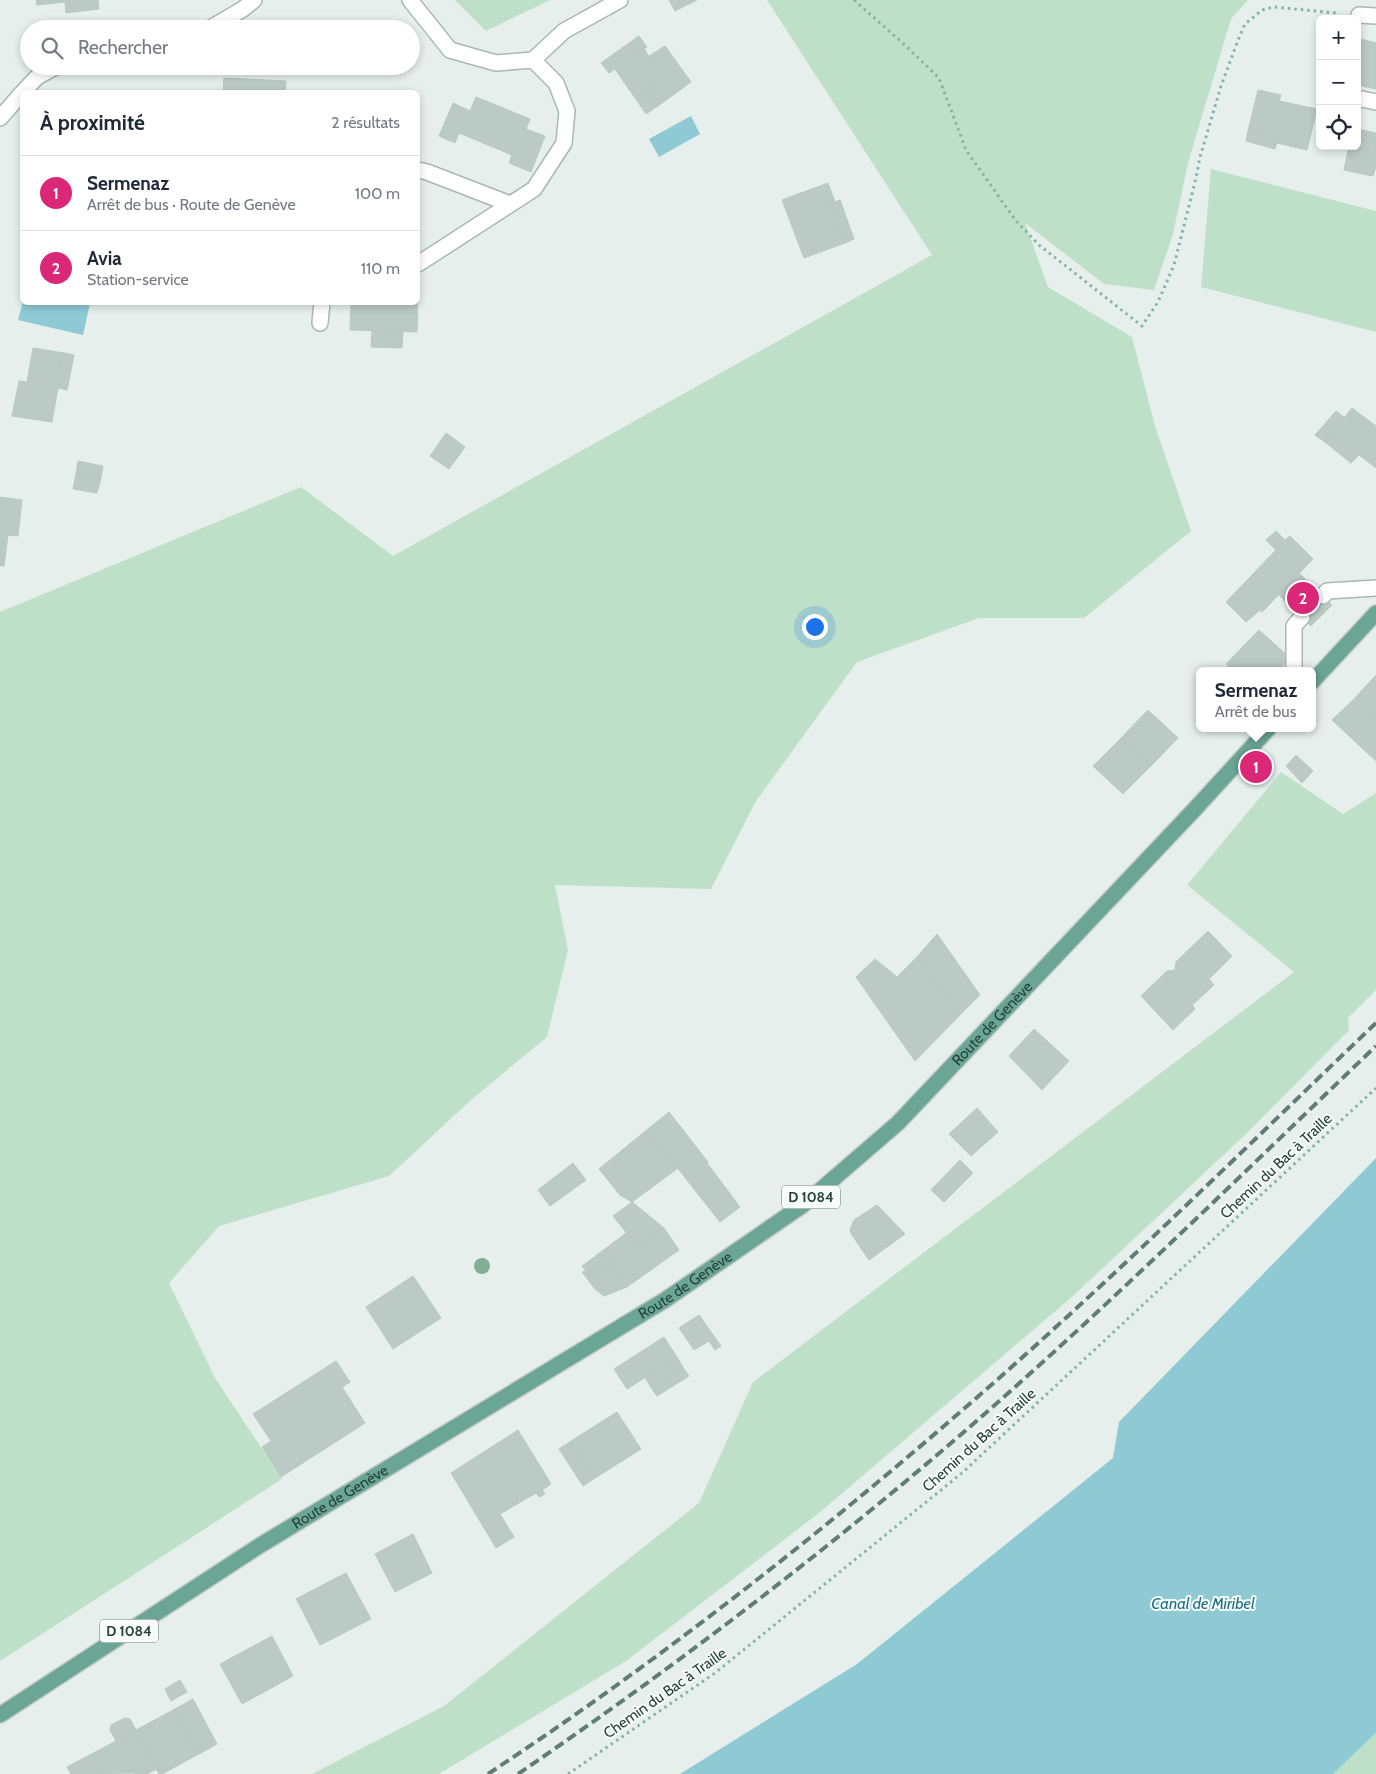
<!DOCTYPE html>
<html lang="fr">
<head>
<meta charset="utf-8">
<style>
	body { margin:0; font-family:Cabin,sans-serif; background:#f2f2f3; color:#1f2937 }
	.controls { position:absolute; right:15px; top:15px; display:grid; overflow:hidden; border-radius:8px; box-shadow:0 2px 8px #0003 }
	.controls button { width:45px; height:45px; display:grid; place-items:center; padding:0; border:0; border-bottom:1px solid #e0e1e3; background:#fff; color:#1f2937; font:25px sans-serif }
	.you { position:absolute; left:814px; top:626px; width:18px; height:18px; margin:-12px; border:4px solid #fff; border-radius:50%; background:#1a73e8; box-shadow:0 0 0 8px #1a73e833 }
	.badge { display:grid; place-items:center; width:32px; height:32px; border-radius:50%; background:#db2777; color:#fff; font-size:16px; font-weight:700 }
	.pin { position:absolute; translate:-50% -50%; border:2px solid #fff; box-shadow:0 1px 5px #0006 }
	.popup { position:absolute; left:1196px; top:667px; width:120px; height:65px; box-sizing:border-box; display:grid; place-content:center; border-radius:8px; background:#fff; filter:drop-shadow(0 1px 4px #0005); font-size:16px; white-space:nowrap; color:#747a83 }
	.popup b { font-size:19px; color:#1f2937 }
	.popup::after { content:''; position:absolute; left:50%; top:100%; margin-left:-10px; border:10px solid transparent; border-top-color:#fff }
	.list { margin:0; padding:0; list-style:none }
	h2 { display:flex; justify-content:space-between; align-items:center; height:65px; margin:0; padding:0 20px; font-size:21px }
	h2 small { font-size:16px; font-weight:400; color:#747a83 }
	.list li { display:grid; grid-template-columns:32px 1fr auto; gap:15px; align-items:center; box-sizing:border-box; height:75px; padding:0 20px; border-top:1px solid #e0e1e3 }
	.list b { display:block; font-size:19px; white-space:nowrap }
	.list p { margin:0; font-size:16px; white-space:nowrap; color:#747a83 }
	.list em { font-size:16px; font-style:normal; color:#747a83 }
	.icon { flex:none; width:28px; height:28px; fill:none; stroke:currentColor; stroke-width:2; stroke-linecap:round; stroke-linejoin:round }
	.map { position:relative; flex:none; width:1376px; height:1774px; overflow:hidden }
	.search { position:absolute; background:#fff; box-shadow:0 2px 8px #0003; left:20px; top:20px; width:400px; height:55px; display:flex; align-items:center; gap:12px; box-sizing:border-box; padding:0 18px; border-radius:28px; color:#747a83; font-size:19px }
	.panel { position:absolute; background:#fff; box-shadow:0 2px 8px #0003; left:20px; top:90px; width:400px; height:215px; border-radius:8px }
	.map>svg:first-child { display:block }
</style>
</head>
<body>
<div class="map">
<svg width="1376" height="1774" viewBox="0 0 1376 1774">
	<rect width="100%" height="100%" fill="#e6efeb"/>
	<path fill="#bfe0c8" d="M455,0h95l-64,31z
		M767,0h481l-17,19 -43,144 -15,71 -19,56 -50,-6 -79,-61 23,64 84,50 23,89 36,105 -107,87h-105l-122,44 -101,139 -45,88 -156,-4 13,65 -21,87 -76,63 -82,76 -170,50 -50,57 46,95 67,101 -282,182v-1049l301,-125 92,69 539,-301z
		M1211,169l165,42v121l-175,-45z
		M1281,772l62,42 33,-21v197l-28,28 1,12 -102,103 -174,163 -254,217 -193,148 -187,113h-127l132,-68 255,-203 54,-121 541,-410 -107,-87z
		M1376,1733v41h-43z"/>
	<path fill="#8ec9d4" d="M691,116l9,18 -41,23 -10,-18z
		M23,302l67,1 -7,32 -65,-15z
		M1376,1158v575l-43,41h-653l177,-110 256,-206 6,-36z"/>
	<path fill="#bbcac4" stroke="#b8c9c2" d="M36,0h62l1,9 -33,4 -1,-11 -28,3z
		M669,0h28l-22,11z
		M639,36l8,11 -10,6 -8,-10z
		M1357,38l19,5v46l-19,-4z
		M629,43l8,10 7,-4 19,29 -28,20 -20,-29 -6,4 -8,-10z
		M665,46l26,36 -33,24 -11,-16 16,-12 -14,-22z
		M224,78l62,3 -1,11h-62z
		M647,90l11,16 -12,8 -11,-16z
		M1258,90l23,5 -2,6 38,8 -10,41 -30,-7 1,-5 -30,-7z
		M476,97l54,22 -4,10 19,7 -14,36 -22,-9 3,-8 -53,-22 -4,10 -16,-7 14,-33 17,8z
		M1357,129l19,4v11l-19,-4z
		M1248,131l30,7 -3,11 -29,-8z
		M1357,140l19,4v23l-3,9 -29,-6 5,-24h8z
		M828,183l7,19 -5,2 15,39 -41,15 -22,-58z
		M840,200l14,39 -9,4 -15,-39z
		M418,294l-1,38 -67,-2 1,-28h67z
		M372,331l31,1 -1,16 -31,-1z
		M33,348l31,5 -4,15 11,2 -4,20 -9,-2 -6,34 -40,-6 7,-35 8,1z
		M64,353l10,2 -3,15 -11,-2z
		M1352,408l24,18v42l-17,-13 -8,8 -26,-21z
		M1336,411l9,7 -20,24 -10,-7z
		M446,433l19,14 -16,22 -19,-13z
		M78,461l25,5 -2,12 -25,-4z
		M76,474l25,4 -4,15 -24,-4z
		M0,497l22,3 -4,36 -10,-1 -4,31h-4z
		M1276,531l9,9 5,-4 23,23 -51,53 -2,-2 -14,12 -20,-20 50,-52 -10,-10z
		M1299,573l33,32 -21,21 -33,-32z
		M1259,630l31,28 -12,13h-45l-7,-7z
		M1376,675v49l-24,-23z
		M1352,701l24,23v37l-44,-41z
		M1148,710l30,28 -27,28 -30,-28z
		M1121,738l30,28 -28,28 -30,-28z
		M1296,755l17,16 -11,12 -16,-17z
		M1208,931l24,25 -23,23 5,6 -22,20 3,4 -22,21 -32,-34 26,-25 8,-1 1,-8z
		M937,934l43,61 -20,20 -43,-58z
		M917,957l43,58 -45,46 -59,-84 19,-18 22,18z
		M1034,1029l35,32 -27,29 -33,-34z
		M977,1108l21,24 -27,24 -22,-22z
		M669,1112l39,50 -1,1 33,44 -20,15 -55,-70 -22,-19z
		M643,1133l22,19 13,16 -46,34 -12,-7 -21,-26z
		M960,1160l13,13 -29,29 -13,-12z
		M573,1163l13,17 -36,26 -12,-16z
		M632,1202l32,26 -27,18 -24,-30z
		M877,1205l28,29 -36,26 -17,-25 -2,-5 4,-10z
		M664,1228l15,22 -52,37 -16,-23 -6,-15 21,-16 11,13z
		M605,1249l6,15 -7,1 -18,6 -4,-5z
		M611,1264l-20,14 -5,-7 18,-6z
		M611,1264l16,23 -23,9 -9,-7 -13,-17 4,-1 5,7z
		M413,1276l28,42 -48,31 -27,-42z
		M699,1315l22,31 -6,4 -6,-9 -15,9 -15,-22z
		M664,1337l13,20 -50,32 -13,-20z
		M677,1357l7,12 -32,20 -7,-12z
		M336,1361l14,21 -8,5 23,36 -84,54 -19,-30 9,-6 -18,-27z
		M684,1369l5,7 -32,20 -5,-7z
		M617,1412l24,37 -46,29 -24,-37z
		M518,1430l33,54 -9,6 3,4 -6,3 -3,-4 -36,21 14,23 -18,11 -45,-75z
		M571,1441l24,37 -12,8 -24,-37z
		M413,1534l19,39 -37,19 -20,-38z
		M346,1573l25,46 -51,26 -21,-41 34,-17 -3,-6z
		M330,1581l3,6 -34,17 -3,-5z
		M272,1636l21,40 -51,28 -22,-40z
		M180,1680l7,12 -16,9 -6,-12z
		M193,1699l24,45 -18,10 -24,-45z
		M175,1709l24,45 -37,20h-3l-23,-44z
		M125,1718l5,1 6,11 -20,11 -6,-11 1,-5z
		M136,1730l21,39 -10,5h-13l-18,-33z
		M116,1741l17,32 -62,1 -4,-7z"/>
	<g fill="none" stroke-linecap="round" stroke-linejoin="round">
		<defs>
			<path id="service" d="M1357,98l19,4
				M418,170l9,2 83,32
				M418,264l116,-75 30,-46 3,-32 -11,-28 -23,-23
				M320,323l2,-21
				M1323,596l4,-5 49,-3
				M1294,671v-45l8,-9"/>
			<path id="minor" d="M410,0l40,50 46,13 37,-3 31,-29 56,-31
				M1359,15l17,1
				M209,29l34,-20 11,-9
				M23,92l14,-15 20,-11
				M0,118l22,-25"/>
			<g id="primary">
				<path d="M1312,682l64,-69"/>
				<path id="s1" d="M0,1715l259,-169 406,-246 138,-95 95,-82 296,-313 75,-82"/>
			</g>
		</defs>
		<use href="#service" stroke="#a8b8b2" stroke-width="18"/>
		<use href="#minor" stroke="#a8b8b2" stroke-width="18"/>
		<use href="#primary" stroke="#c2cac8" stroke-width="18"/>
		<path stroke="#86b3a5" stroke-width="3" stroke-dasharray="2.5 4" stroke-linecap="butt" d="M854,0l51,45 34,33 27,72 50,71 23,24 103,81 16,-24 16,-37 22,-87 4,-21 21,-71 19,-51 5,-11 17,-14 12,-3 63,6
			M568,1774l147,-101 247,-200 414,-385"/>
		<use href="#service" stroke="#fff" stroke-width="15"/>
		<use href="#minor" stroke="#fff" stroke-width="15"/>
		<use href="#primary" stroke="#6aa596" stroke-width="15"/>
		<path stroke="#5f7d75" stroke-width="4" stroke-dasharray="10 5" stroke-linecap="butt" d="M488,1774c168,-111 326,-235 478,-367 142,-123 275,-255 410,-384
			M518,1774c161,-110 315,-228 462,-356 136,-119 265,-247 396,-372"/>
	</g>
	<circle fill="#80af93" cx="482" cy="1266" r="8"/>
	<g text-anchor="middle" stroke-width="4" stroke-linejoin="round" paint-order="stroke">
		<g fill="#f7fbf9" stroke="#637a73" stroke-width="1">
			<rect x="782" y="1185.5" width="58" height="23" rx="4"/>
			<rect x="100" y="1619.5" width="58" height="23" rx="4"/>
		</g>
		<g font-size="14" font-weight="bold" fill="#24423a">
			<text x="811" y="1202">D 1084</text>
			<text x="129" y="1636">D 1084</text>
		</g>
		<g font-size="15" fill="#24423a" stroke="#f7fbf9">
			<text dy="5" stroke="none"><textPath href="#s1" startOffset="1214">Route de Genève</textPath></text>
			<text transform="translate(1276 1166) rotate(-43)" y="5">Chemin du Bac à Traille</text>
			<text dy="5" stroke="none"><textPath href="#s1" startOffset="809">Route de Genève</textPath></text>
			<text transform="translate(979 1440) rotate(-42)" y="5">Chemin du Bac à Traille</text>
			<text dy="5" stroke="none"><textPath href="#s1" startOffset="404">Route de Genève</textPath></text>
			<text transform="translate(665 1693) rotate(-35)" y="5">Chemin du Bac à Traille</text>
		</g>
		<g font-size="16" font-style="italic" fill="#1c6f80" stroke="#f7fbf9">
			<text x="1203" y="1609">Canal de Miribel</text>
		</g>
	</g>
</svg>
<div class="controls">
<button>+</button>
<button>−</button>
<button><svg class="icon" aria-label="locate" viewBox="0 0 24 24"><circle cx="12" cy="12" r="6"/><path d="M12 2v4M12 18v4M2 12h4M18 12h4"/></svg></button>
</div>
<div class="you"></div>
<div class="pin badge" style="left:1256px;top:767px">1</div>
<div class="popup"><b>Sermenaz</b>Arrêt de bus</div>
<div class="pin badge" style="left:1303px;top:598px">2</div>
<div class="search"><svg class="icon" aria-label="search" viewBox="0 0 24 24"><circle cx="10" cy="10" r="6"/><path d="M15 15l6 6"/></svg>Rechercher</div>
<section class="panel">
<h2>À proximité<small>2 résultats</small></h2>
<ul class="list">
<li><span class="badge">1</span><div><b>Sermenaz</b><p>Arrêt de bus · Route de Genève</p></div><em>100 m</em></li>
<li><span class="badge">2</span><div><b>Avia</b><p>Station-service</p></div><em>110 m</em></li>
</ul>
</section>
</div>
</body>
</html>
